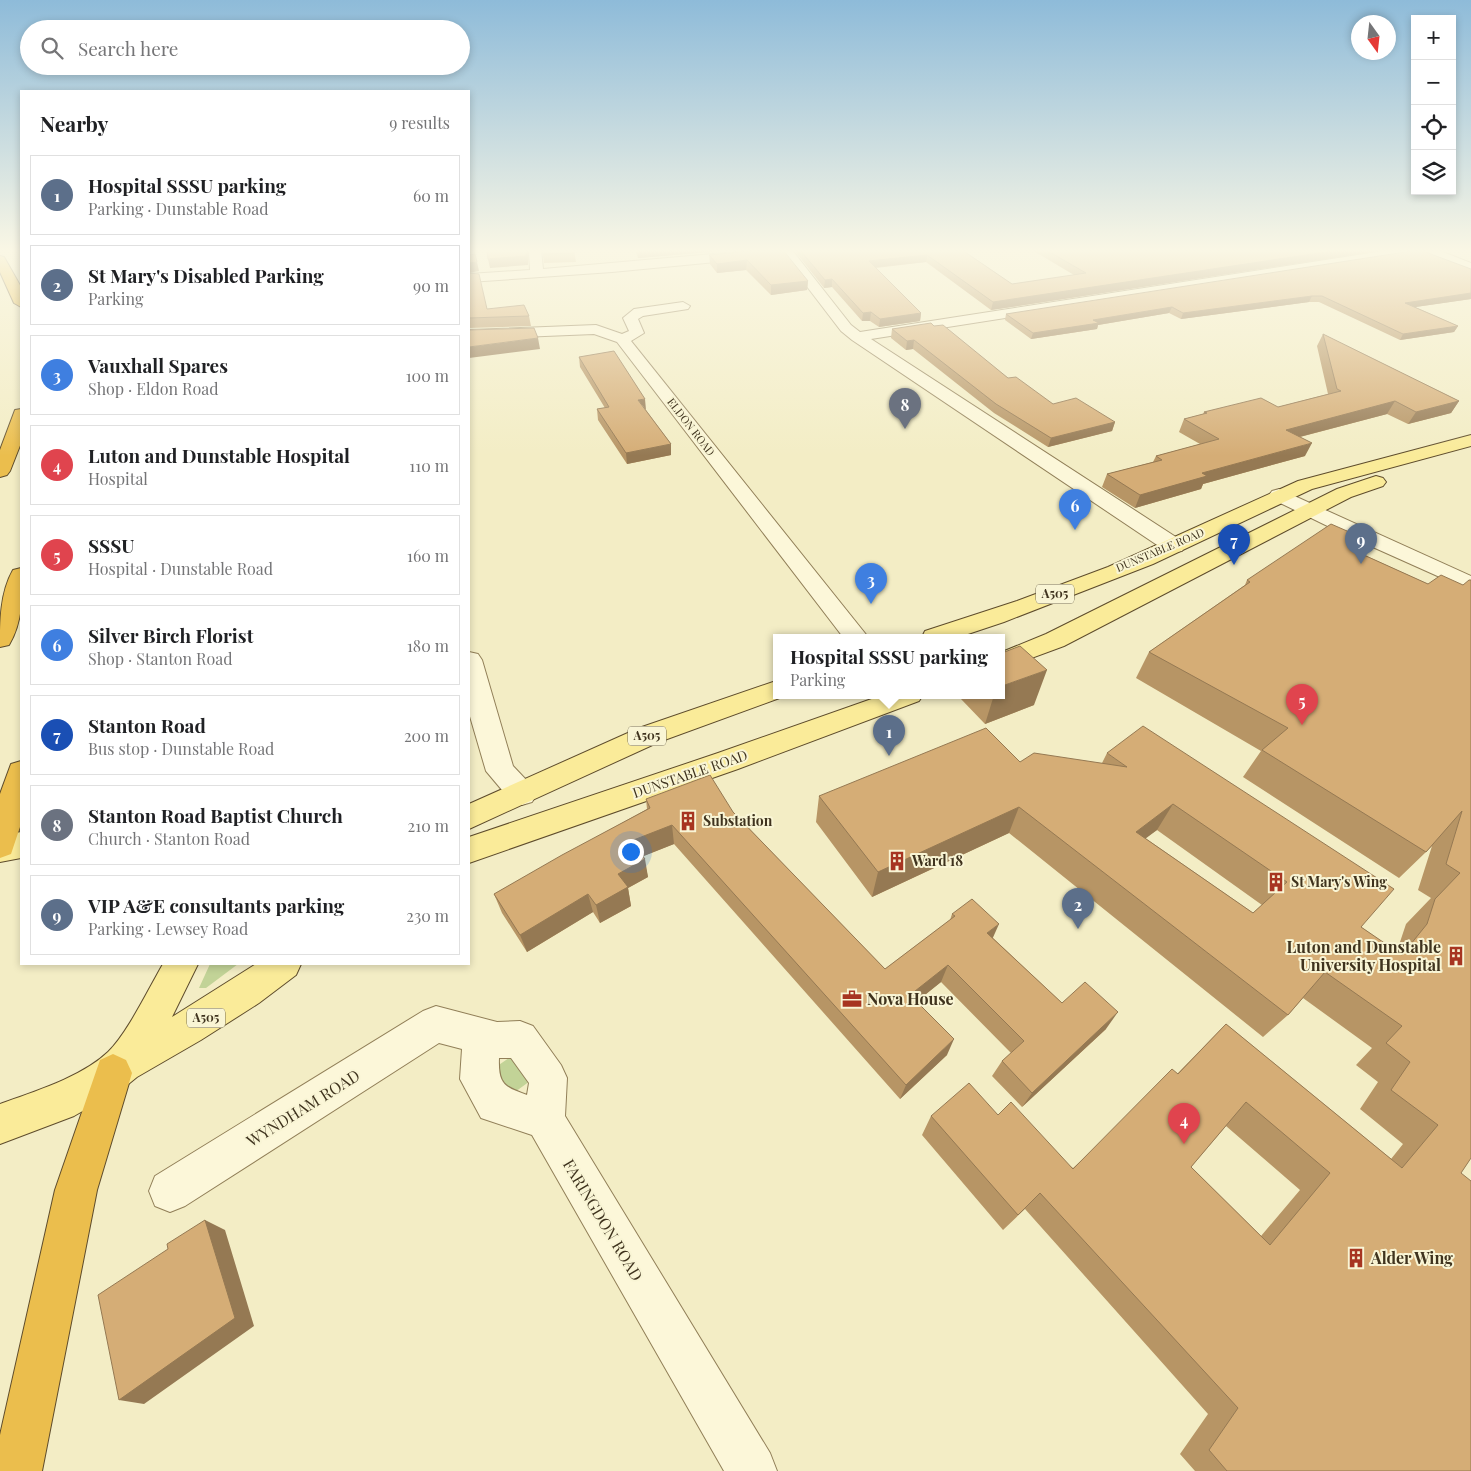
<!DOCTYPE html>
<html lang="en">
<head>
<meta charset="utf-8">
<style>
	body { margin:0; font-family:"Playfair Display",serif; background:#f2f2f2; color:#202124 }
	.controls { position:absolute; right:15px; top:15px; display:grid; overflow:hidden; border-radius:0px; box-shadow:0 2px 8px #0003 }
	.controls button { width:45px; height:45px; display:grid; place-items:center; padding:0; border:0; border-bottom:1px solid #e0e0e0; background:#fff; color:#202124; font:25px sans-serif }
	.compass { position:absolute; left:1351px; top:15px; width:45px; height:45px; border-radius:50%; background:#fff; box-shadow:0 2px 8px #0003; rotate:165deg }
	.you { position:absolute; left:630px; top:851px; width:18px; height:18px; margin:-12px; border:4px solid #fff; border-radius:50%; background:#1a73e8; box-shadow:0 0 0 8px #1a73e833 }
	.badge { display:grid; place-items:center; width:32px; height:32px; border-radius:50%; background:#a73521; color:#fff; font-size:16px; font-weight:700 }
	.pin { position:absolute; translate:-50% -41px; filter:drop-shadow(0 1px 2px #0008) }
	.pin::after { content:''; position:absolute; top:26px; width:18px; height:15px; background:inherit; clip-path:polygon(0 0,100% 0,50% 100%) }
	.popup { position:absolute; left:773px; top:634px; width:232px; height:65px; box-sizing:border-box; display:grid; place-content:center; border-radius:0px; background:#fff; filter:drop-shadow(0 1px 4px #0005); font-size:16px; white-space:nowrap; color:#757577 }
	.popup b { font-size:19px; color:#202124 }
	.popup::after { content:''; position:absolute; left:50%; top:100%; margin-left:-10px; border:10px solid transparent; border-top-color:#fff }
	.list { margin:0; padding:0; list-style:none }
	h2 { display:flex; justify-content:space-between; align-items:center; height:65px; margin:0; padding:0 20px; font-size:21px }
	h2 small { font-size:16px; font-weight:400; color:#757577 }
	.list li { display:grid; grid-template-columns:32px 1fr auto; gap:15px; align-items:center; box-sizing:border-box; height:80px; margin:0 10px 10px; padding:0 10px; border:1px solid #e0e0e0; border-radius:0px }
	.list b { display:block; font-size:19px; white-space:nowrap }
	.list p { margin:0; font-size:16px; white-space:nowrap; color:#757577 }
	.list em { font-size:16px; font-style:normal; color:#757577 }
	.icon { flex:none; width:28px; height:28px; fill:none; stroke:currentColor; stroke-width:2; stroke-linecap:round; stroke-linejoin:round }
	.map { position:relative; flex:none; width:1471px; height:1471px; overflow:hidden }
	.search { position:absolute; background:#fff; box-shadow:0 2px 8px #0003; left:20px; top:20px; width:450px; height:55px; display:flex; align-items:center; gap:12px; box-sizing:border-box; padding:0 18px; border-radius:28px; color:#757577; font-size:19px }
	.panel { position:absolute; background:#fff; box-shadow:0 2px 8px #0003; left:20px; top:90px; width:450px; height:875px; border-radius:0px }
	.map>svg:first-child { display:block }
</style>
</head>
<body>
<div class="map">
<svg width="1471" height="1471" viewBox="0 0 1471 1471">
	<rect width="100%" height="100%" fill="#f3edc5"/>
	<path fill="#c2d397" d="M210,964h28l-32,24h-7z
		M519,1051l18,25 -29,21 -18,-26z"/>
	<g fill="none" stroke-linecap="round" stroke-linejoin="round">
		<defs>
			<path id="minor" d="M529,250h12l2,19 204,-18 6,4 -6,4 -135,13 -143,10v-8l61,-4z
				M779,250h13l59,75 9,7 530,-82h48l33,13v8l-51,-20 -5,3 -544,85 311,202 3,5 -3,5 -8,1 -8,-1 -314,-211 -11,-9z
				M683,302l7,4 -2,3 -45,7 -5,3 6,14 -13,8 237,296h-25l-226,-295 -23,-8 -125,5v-9l127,-5 26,9 7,-3 -6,-13 11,-9z
				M469,652l9,2 4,6 31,106 19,20 5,8 -5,8 -10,3 -10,-3 -26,-31 -17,-58z
				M436,1006l61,16 23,-1 13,5 28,39 6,13 -2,38 205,337 7,18h-53l-192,-336 -51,-17 -21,-39 2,-30 -23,-6 -254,163 -15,6 -15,-6 -6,-15 6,-15 268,-165zM499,1058h12l18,25 -2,12c-23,-8 -29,-11 -28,-37z"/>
			<path id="tertiary" d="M1279,489l192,87v15l-125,-56 -74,-36 -3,-4 3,-4z"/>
			<path id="primary" d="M1471,435v11l-159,43 -159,75 -149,58 -45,15h-37l3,-6 92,-30 91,-34 190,-86z
				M1376,476l7,2 3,4 -3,4 -32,11 -287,149 -62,23v-17l44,-18 291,-145z
				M776,681v14h10l-1,1 -126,46 -190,87v-25l170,-76z
				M883,695h40l-4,6 -181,68 -269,94v-26l249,-84z
				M21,832v26l-21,4v-26z
				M163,964h35l-26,53 84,-53h45l-5,11 -37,28 -58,37 -64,37 -11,9 -52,30 -74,28v-40c33,-12 82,-27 108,-52 19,-18 41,-64 55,-88z"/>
			<path id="motorway" d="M0,256l4,1 17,30v20l-7,-4 -14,-31z
				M21,409v34l-11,28 -3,4 -7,2v-27l15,-40z
				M21,568c2,25 2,54 -12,77l-9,2c0,-26 0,-54 13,-77z
				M21,761v63l-10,30 -11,4v-64l11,-30z
				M113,1054l13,6 6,13 -35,117 -55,281h-42v-36l55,-245 45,-130z"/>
		</defs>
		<use href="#minor" stroke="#917f58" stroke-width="2"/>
		<use href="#tertiary" stroke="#917f58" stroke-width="2"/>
		<use href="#primary" stroke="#5e4c2c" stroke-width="2"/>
		<use href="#motorway" stroke="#5e4c2c" stroke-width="2"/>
		<use href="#minor" fill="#fcf7d9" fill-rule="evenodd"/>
		<use href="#tertiary" fill="#fcf7d9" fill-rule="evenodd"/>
		<use href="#primary" fill="#faeb99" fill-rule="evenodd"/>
		<use href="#motorway" fill="#ebbe4d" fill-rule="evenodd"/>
	</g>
	<path fill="#b79565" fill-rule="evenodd" d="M542,250h32l2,12 -32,1z
		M635,250h98l-95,8z
		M759,250l49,31 -1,9 -36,5 -25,-25 -29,3 -7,-9 -1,-9z
		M794,250h180l-10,1 48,33 62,-9 -42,-25h353l-394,60 -65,-48 -50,6 45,45 -1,8 -41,6 -9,-6h-8l-30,-34 -8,1z
		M1471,269v30l-56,8 43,19 -4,6 -54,8 -81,-38h-10l-128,17 -12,-6 -71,12 -1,4 -66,10 -26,-19 1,-6z
		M469,273l18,36 42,7 2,10 -62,2v2z
		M934,326l74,52 45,26 62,18 -3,9 -64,16 -54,-34 -81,-64 -7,1 -15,-12 1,-9z
		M1323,334l136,67 -8,12 -43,11 -21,-10 -87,23 5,19 -102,28 -2,5 -66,19 -33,-21 5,-13 46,-12 3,-6 44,-12 -21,-12 5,-13 19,-5 1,-2 74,-5 50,-13 -11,-48z
		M579,357l67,53 25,34v11l-44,9 -29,-44 -1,-11 8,-1 -25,-41z
		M1370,541l-8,13 66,30 35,1 -2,588 10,298h-276l-15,-17 28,-40 -183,-205 -22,21 -81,-95 9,-19 67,-1 75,53 104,-94 49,-50 165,135 12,-15 -43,-35 18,-27 -22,-17 16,-17 -69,-50 -15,17 -25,22 -254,-204 -137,64 -56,-75 3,-26 201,-34 82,1 5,-10 289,198 2,-3 8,-24 25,-26 -13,-8 14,-44 -6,6 -27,26 -156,-101 18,-26 -125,-73 13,-26 96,-67 2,-5zM1157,830l105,75 -9,8 -108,-75zM1226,1126l74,64 -39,46 -70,-69z
		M962,695h40l32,10 -49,19 -24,-25z
		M646,799l87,13 152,157 65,-49 2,-6 41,24 69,65 44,26 -84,78 -30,-31 10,-15 9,-8 -70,-71 -24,19 30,54 -47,44 -226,-255 -31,12 5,21 -20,11 3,18 -31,17 -7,-11 -66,40 -25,-39 -8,-19 153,-85z"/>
	<path fill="#957953" d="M527,250h2l-1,15 -38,3 -2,-9z
		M638,250h95l-95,8z
		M1339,250h46l-394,60 2,-8z
		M927,255l-1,7 -57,6v-7z
		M747,260l-1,10 -29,3v-9z
		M477,262l2,9 -10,2v-10z
		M832,279v8l-8,1 1,-8z
		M808,281l-1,9 -36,5v-10z
		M1471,293v6l-69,10 3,-6z
		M1312,296l-3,6 -128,17 2,-6z
		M1172,307l-3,6 -71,12 -1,4 -66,10 2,-6 60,-13z
		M871,312l-1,9h-8l1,-8z
		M921,313l-1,8 -41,6 1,-8z
		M1458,326l-4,6 -54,8 3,-6z
		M538,338l2,11 -71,9v-11z
		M914,340l-1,9 -7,1 1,-9z
		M645,399l1,11 -8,-10z
		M1395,401l-8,13 -107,28 6,-12z
		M1459,401l-8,12 -43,11 8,-12z
		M1115,422l-3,9 -64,16 3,-9z
		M1312,443l-7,13 -102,28 -2,5 -66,19 5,-13 62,-22z
		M671,444v11l-44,9 -1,-11z
		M1370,541l-17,26 2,-16z
		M1047,670l-13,35 -49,19 9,-29h8v-9z
		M1173,804l-16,26 -36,27 15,-25z
		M1019,807l-10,26 -137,64 6,-25z
		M672,825l2,19 -40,16 -3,-19z
		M645,859l3,18 -20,11 3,18 -31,17 -4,-18 22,-31z
		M588,894l5,18 -66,40 -7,-17z
		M999,924l-8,18 -4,-9z
		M948,965l-7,17 -36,29 5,-16z
		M1118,1012l-12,17 -84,78 10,-14z
		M954,1039l-7,16 -47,44 6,-14z
		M205,1220l20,10 29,96 -110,78 -25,-4z"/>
	<path fill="#d5ad76" stroke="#957953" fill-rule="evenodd" d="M487,250h40l-1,6 -38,3z
		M542,250h32l1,3 -32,1z
		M759,250h24l25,31 -37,4 -24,-25 -30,4 -8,-9z
		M800,250h162l50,34 74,-11 -40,-23h293l-346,52 -66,-47 -58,6 52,52 -41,6 -9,-7 -8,1 -31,-34 -7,1z
		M1418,250h2l51,19v24l-66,10 53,23 -55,8 -81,-38h-10l-129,17 -11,-6 -79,13 6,3 -66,10 -27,-19z
		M475,254l2,8 -8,1v-8z
		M469,273l10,1 8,35 37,-4 5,11 -60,2z
		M931,323l3,3 9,-1 65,53 8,-1 37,27 23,-6 39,24 -64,16 -55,-34 -82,-64 -7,1 -15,-12z
		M534,328l4,10 -69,9v-17z
		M1323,334l136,67 -43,11 -21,-11 -109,29 26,13 -110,30 5,3 -67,19 -33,-21 55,-14 -6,-4 63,-17 -35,-20 23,-6 -3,-1 57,-14 17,9 63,-16 -4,-2z
		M614,351l31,48 -7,1 33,44 -45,9 -29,-44 12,-2 -30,-50z
		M1331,524l39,17 -15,10 73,33 13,-9 22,10 6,-5h2v578l-10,15 10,8v290h-244l-18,-21 29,-42 -198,-215 -22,22 -87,-99 38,-33 29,32 13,-13 62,67 99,-100 6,5 48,-50 176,144 36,-43 -47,-35 19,-28 -24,-19 16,-17 -77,-54 -37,43 -269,-208 -141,65 -59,-76 167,-68 34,34 14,-9 93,14 -20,-14 36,-27 251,163 -33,38 41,28 25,-31 8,-25 25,-26 -14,-9 16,-53 -36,41 -164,-102 26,-22 -139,-76 101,-70 -3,-2zM1173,804l114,78 -34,31 -117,-81zM1246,1102l84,71 -60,72 -79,-78z
		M1020,646l27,24 -45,16v-33z
		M710,775l23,37 152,157 70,-53 -3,-2 20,-15 27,25 -12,9 75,70 23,-21 33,30 -86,81 -30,-32 22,-20 -76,-76 -38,30 44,44 -48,46 -234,-260 -41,16 14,18 -27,15 10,13 -32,18 -8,-11 -68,41 -26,-41 68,-39 88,-47 -4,-9z
		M205,1220l30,98 -116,82 -21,-105 70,-46 -1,-5z"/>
	<linearGradient id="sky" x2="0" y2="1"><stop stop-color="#8ebbd9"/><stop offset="0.55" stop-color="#faf7e5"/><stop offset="1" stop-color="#faf7e5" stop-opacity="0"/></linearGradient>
	<rect width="1471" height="456" fill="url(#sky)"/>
	<defs>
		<symbol id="building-bare" viewBox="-9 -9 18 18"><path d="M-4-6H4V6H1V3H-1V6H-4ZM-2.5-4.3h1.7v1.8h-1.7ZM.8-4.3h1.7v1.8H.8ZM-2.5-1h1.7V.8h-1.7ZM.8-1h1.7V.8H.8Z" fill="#a73521" stroke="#f9f5d5" stroke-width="2.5" paint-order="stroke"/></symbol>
		<symbol id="office-bare" viewBox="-9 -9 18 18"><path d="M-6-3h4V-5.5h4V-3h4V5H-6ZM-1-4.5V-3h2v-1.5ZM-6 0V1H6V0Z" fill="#a73521" stroke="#f9f5d5" stroke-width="2.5" paint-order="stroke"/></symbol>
	</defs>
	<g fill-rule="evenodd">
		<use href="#building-bare" x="674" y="807" width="28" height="28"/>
		<use href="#building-bare" x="883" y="847" width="28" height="28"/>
		<use href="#building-bare" x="1262" y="868" width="28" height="28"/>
		<use href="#building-bare" x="1442" y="942" width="28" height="28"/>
		<use href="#office-bare" x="838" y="985" width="28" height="28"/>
		<use href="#building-bare" x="1342" y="1244" width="28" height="28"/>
	</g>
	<g text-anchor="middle" stroke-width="4" stroke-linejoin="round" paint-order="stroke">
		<g font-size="11" fill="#3f331e" stroke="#f9f5d5">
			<text transform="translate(691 427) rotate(52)" y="4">ELDON ROAD</text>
			<text transform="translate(1160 550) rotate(-23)" y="4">DUNSTABLE ROAD</text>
		</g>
		<g fill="#f9f5d5" stroke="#776d55" stroke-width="1">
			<rect x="1036" y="584.5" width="38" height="19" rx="4"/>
			<rect x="628" y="726.5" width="38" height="19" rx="4"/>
			<rect x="187" y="1008.5" width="38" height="19" rx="4"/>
		</g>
		<g font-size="12" font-weight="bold" fill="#3f331e">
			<text x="1055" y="598">A505</text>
			<text x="647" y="740">A505</text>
			<text x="206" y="1022">A505</text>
		</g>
		<g font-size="14" fill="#3f331e" stroke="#f9f5d5">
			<text transform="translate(690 774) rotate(-19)" y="5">DUNSTABLE ROAD</text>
		</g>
		<g font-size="14" font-weight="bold" fill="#3f331e" stroke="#f9f5d5" text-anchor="start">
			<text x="703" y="826">Substation</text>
			<text x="912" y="866">Ward 18</text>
			<text x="1291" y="887">St Mary's Wing</text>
		</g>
		<g font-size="16" font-weight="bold" fill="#3f331e" stroke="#f9f5d5" text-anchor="start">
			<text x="1441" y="953" text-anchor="end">Luton and Dunstable<tspan x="1441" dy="18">University Hospital</tspan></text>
			<text x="867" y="1005">Nova House</text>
			<text x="1371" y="1264">Alder Wing</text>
		</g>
		<g font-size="16" fill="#3f331e" stroke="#f9f5d5">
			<text transform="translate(303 1108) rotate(-32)" y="6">WYNDHAM ROAD</text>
			<text transform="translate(603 1220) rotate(59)" y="6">FARINGDON ROAD</text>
		</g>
	</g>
</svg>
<div class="controls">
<button>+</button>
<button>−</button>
<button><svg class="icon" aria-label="locate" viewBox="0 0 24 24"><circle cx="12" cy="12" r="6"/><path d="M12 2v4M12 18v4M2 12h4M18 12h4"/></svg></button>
<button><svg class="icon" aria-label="layers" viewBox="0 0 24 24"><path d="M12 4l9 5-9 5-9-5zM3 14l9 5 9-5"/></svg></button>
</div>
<svg class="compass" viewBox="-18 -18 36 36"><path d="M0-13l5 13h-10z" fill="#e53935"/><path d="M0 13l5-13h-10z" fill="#757577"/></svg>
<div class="you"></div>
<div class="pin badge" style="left:889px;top:756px;background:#5c6f8a">1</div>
<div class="popup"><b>Hospital SSSU parking</b>Parking</div>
<div class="pin badge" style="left:1078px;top:929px;background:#5c6f8a">2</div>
<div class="pin badge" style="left:871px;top:604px;background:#3f7fe0">3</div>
<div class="pin badge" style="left:1184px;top:1144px;background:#e0444e">4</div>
<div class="pin badge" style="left:1302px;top:725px;background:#e0444e">5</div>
<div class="pin badge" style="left:1075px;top:530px;background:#3f7fe0">6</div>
<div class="pin badge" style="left:1234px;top:565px;background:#1a4fb4">7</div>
<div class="pin badge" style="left:905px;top:429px;background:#6b7280">8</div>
<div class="pin badge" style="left:1361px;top:564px;background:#5c6f8a">9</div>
<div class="search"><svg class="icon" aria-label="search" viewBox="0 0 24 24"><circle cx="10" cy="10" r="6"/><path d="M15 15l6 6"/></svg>Search here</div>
<section class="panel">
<h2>Nearby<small>9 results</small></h2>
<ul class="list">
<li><span class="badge" style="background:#5c6f8a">1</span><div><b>Hospital SSSU parking</b><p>Parking · Dunstable Road</p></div><em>60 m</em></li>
<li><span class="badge" style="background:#5c6f8a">2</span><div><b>St Mary's Disabled Parking</b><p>Parking</p></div><em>90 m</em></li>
<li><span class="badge" style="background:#3f7fe0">3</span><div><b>Vauxhall Spares</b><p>Shop · Eldon Road</p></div><em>100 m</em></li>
<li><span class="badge" style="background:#e0444e">4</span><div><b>Luton and Dunstable Hospital</b><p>Hospital</p></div><em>110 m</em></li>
<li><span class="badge" style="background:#e0444e">5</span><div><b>SSSU</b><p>Hospital · Dunstable Road</p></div><em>160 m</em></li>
<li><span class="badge" style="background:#3f7fe0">6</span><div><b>Silver Birch Florist</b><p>Shop · Stanton Road</p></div><em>180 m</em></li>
<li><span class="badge" style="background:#1a4fb4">7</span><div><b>Stanton Road</b><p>Bus stop · Dunstable Road</p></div><em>200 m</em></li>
<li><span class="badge" style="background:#6b7280">8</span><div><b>Stanton Road Baptist Church</b><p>Church · Stanton Road</p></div><em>210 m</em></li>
<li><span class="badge" style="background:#5c6f8a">9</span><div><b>VIP A&amp;E consultants parking</b><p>Parking · Lewsey Road</p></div><em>230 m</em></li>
</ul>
</section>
</div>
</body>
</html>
